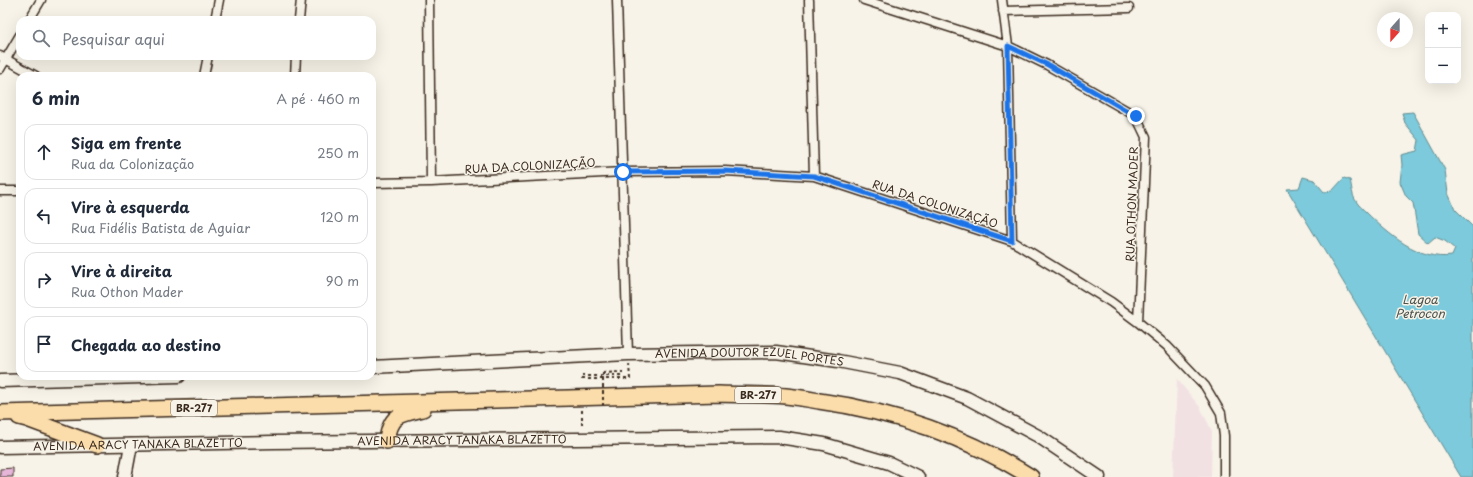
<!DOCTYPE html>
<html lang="pt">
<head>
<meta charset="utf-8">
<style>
	body { margin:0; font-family:"Playpen Sans",sans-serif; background:#f6f6f7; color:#1f2937 }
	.controls { position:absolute; right:12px; top:12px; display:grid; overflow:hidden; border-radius:8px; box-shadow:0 4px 16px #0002 }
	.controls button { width:36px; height:36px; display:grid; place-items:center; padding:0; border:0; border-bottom:1px solid #e0e1e3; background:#fff; color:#1f2937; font:20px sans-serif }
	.compass { position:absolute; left:1377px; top:12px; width:36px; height:36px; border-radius:50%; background:#fff; box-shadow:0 4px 16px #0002; rotate:201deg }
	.stop { position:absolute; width:12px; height:12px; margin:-9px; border:3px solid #1a73e8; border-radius:50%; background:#fff }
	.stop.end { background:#1a73e8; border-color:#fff; box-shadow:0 1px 4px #0008 }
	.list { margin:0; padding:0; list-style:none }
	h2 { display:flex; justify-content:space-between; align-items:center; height:52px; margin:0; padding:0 16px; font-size:17px }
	h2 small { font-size:13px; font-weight:400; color:#747a83 }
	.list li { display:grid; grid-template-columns:26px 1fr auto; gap:12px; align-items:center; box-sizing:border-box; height:56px; margin:0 8px 8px; padding:0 8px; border:1px solid #e0e1e3; border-radius:12px }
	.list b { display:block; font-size:15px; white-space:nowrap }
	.list p { margin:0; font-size:13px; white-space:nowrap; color:#747a83 }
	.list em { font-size:13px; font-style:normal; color:#747a83 }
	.icon { flex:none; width:22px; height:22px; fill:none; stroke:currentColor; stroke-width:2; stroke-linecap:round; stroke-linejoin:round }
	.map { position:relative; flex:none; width:1473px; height:477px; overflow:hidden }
	.search { position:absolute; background:#fff; box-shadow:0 4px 16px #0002; left:16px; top:16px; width:360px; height:44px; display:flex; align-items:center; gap:10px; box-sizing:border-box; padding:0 14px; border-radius:12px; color:#747a83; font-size:15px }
	.panel { position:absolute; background:#fff; box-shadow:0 4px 16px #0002; left:16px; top:72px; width:360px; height:308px; border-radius:12px }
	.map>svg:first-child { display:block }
</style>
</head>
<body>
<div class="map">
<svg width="1473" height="477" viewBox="0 0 1473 477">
	<rect width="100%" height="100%" fill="#f7f3e8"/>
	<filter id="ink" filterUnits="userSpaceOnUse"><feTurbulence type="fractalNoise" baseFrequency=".025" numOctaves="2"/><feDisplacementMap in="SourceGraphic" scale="8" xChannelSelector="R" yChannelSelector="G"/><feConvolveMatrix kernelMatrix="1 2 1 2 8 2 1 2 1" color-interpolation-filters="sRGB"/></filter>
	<g filter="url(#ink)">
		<path fill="#f2e1e3" d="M1177,379l23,28 12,24 -1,46h-38z"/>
		<path fill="#7ccadb" stroke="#628a8f" d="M1413,112l32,58 3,23 7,16 18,18v250h-12l-174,-288 12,-1 4,-11 11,3 10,12 8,-1 12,-13 6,2c2,7 2,16 6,21 2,4 7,8 10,11 22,22 53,49 86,44l3,-7 -10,-8 -10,-4 -7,6 -10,-9 -5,-31 -7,-7 -6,-14 2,-17 -1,-10 16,-4 2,-11 -14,-17 -3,-10z"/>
		<path fill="#e5b6d8" stroke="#3b2a1e" d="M13,468v9h-13v-8z"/>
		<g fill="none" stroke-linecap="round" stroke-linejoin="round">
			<defs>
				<path id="street" d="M429,0l2,182
					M617,0l11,354
					M809,0l5,176
					M864,0l144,46 39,19 89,51 10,21 -8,185
					M1002,0l6,46 4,195
					M1003,11l126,-3
					M29,20l12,-20
					M215,20l4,-20
					M299,20l2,-20
					M0,56l36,20
					M0,69l20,-34
					M204,76l4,-20
					M295,76l1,-20
					M372,183l59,-1 192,-10 102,-1 89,5 198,65 99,61 27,20 29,24 38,40 16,27 3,23v41
					M0,191h20"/>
				<g id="secondary">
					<path id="s1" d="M372,367l256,-13 148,-2 62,9 62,12 67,25 71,38 61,41"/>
					<path d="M0,381l179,-5"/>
					<path id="s2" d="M0,447l273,-5 506,-5 45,7 65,19 29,14"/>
					<path d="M125,477l6,-32"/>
				</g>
				<path id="highway" d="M0,413l719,-19c22,1 44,0 67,2 11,1 22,3 33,5 74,10 148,36 212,76
					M19,417l8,2 70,26
					M387,441c3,-26 13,-27 36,-32"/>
			</defs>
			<use href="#street" stroke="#3b2a1e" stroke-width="11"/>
			<use href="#secondary" stroke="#3b2a1e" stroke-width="15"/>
			<use href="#highway" stroke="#3b2a1e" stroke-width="18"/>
			<path stroke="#3b2a1e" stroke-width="2" stroke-dasharray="3 3" stroke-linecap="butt" d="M603,373l19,-1v4h-40v3h48l-1,-15
				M582,410v18"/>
			<use href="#street" stroke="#f7f3e8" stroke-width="8"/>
			<use href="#secondary" stroke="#f7f3e8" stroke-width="12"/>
			<use href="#highway" stroke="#fbddab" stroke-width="15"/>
			<path stroke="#3b2a1e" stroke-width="2" stroke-dasharray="3 3" stroke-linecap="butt" d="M603,373v33"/>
		</g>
	</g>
	<g fill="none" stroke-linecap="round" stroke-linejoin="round" filter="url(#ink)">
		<path stroke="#1a73e8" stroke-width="5" d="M623,172l102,-1 89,5 198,65 -4,-195 40,19 88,51"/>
	</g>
	<g text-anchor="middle" stroke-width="3" stroke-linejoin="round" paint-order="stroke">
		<g fill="#f7f3e8" stroke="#73665b" stroke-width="1">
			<rect x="735" y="387" width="46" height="16" rx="3"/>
			<rect x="171" y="400" width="46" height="16" rx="3"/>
		</g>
		<g font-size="10" font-weight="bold" fill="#3b2a1e">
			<text x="758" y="399">BR-277</text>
			<text x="194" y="412">BR-277</text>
		</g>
		<g font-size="11" fill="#3b2a1e" stroke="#f7f3e8">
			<text transform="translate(530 166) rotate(-3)" y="4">RUA DA COLONIZAÇÃO</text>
			<text transform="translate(935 204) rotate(18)" y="4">RUA DA COLONIZAÇÃO</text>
			<text transform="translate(1132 204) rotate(-88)" y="4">RUA OTHON MADER</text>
			<text dy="4" stroke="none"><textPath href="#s1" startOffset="378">AVENIDA DOUTOR EZUEL PORTES</textPath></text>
			<text dy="4" stroke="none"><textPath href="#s2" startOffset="462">AVENIDA ARACY TANAKA BLAZETTO</textPath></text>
			<text dy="4" stroke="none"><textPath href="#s2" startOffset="138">AVENIDA ARACY TANAKA BLAZETTO</textPath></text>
		</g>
		<g font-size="12" font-style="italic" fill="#4b524d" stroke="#f7f3e8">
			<text x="1420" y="304">Lagoa<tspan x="1420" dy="14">Petrocon</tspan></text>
		</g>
	</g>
</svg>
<div class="controls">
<button>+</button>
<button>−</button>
</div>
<svg class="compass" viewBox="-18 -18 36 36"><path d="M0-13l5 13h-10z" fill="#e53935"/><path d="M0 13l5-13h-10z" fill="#747a83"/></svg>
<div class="stop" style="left:623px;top:172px"></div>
<div class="stop end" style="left:1136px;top:116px"></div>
<div class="search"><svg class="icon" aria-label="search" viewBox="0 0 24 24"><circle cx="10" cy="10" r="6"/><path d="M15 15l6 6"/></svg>Pesquisar aqui</div>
<section class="panel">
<h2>6 min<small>A pé · 460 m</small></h2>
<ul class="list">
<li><svg class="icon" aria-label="ahead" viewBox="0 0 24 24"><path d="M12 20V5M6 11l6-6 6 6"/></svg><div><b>Siga em frente</b><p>Rua da Colonização</p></div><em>250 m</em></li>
<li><svg class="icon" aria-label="left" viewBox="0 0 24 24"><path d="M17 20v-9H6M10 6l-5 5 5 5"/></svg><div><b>Vire à esquerda</b><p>Rua Fidélis Batista de Aguiar</p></div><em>120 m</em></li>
<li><svg class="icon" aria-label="right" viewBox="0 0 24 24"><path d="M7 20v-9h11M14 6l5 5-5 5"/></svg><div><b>Vire à direita</b><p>Rua Othon Mader</p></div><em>90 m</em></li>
<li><svg class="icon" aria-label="arrive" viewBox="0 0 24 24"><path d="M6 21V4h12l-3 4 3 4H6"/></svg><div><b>Chegada ao destino</b></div></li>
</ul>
</section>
</div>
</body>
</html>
